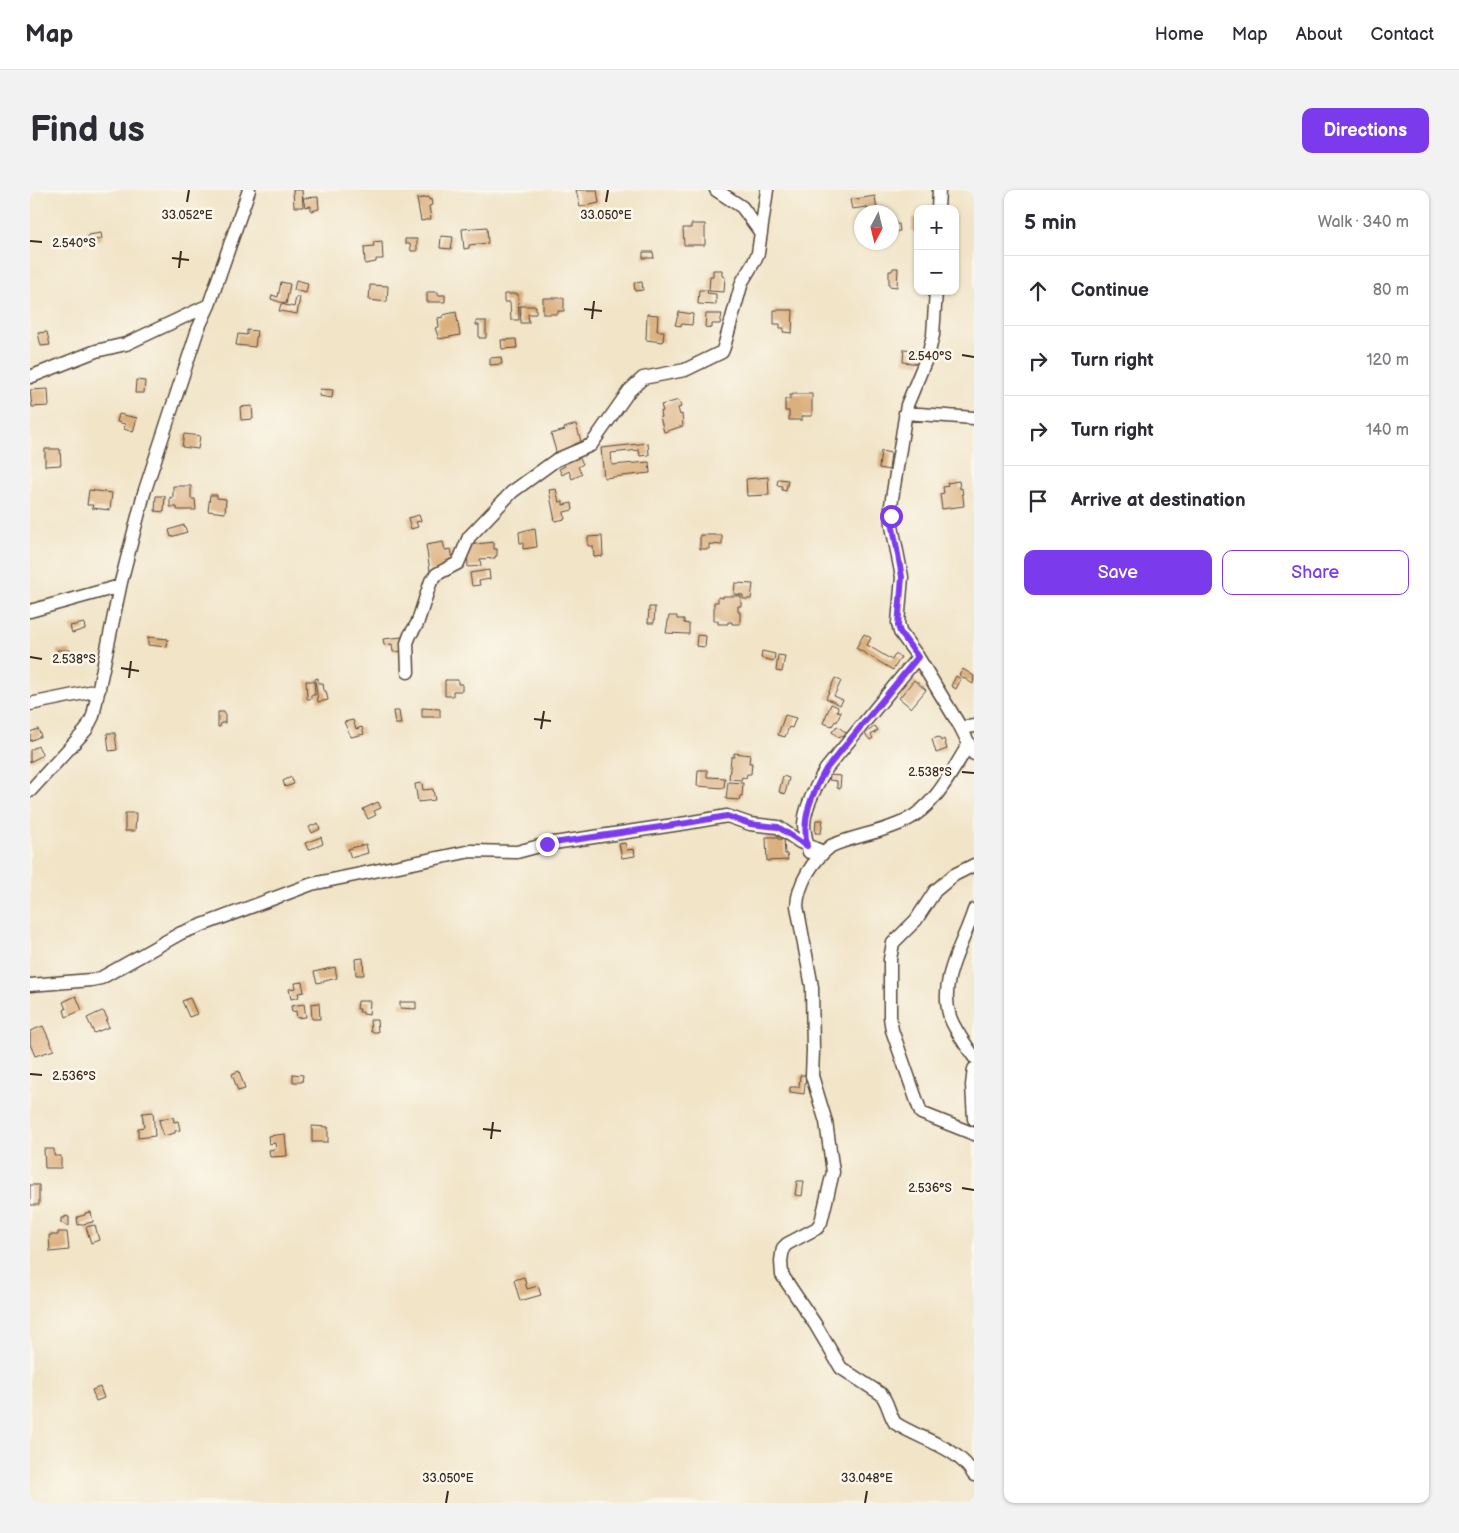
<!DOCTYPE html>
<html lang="en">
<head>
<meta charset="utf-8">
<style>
	body { margin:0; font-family:"Balsamiq Sans",sans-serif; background:#f2f2f3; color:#2b2b33 }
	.controls { position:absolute; right:15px; top:15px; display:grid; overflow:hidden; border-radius:10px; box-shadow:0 1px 4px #0004 }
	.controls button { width:45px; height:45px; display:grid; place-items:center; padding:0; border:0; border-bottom:1px solid #e1e1e2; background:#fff; color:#2b2b33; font:25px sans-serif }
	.compass { position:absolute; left:824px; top:15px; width:45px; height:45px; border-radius:50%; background:#fff; box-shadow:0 1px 4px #0004; rotate:187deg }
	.stop { position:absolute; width:15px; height:15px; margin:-11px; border:4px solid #7c3aed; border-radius:50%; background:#fff }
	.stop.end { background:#7c3aed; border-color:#fff; box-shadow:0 1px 5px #0008 }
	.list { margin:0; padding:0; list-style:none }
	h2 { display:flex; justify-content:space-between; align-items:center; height:65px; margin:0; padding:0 20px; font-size:21px }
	h2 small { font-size:16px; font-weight:400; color:#7c7c81 }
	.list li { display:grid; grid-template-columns:32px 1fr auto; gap:15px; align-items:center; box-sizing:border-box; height:70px; padding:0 20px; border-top:1px solid #e1e1e2 }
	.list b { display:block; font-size:19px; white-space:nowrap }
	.list em { font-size:16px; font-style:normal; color:#7c7c81 }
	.actions { display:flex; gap:10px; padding:15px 20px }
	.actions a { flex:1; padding:11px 0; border:1px solid #7c3aed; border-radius:10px; text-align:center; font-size:18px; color:#7c3aed }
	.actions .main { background:#7c3aed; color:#fff }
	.icon { flex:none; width:28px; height:28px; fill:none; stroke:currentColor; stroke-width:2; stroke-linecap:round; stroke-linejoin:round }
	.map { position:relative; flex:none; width:944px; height:1313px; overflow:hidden; border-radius:10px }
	header { display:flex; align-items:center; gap:30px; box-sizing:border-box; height:70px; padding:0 25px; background:#fff; border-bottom:1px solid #e1e1e2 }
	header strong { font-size:24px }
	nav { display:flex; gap:28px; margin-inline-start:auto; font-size:18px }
	.intro { display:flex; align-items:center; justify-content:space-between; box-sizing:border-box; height:120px; padding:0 30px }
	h1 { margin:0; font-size:35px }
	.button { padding:12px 22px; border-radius:10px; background:#7c3aed; color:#fff; font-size:18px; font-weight:700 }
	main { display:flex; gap:30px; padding:0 30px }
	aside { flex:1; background:#fff; border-radius:10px; box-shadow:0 1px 4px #0004 }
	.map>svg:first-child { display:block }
</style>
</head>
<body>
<header>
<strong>Map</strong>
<nav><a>Home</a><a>Map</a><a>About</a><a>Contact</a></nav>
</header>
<div class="intro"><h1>Find us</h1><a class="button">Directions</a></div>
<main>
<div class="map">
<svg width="944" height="1313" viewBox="0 0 944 1313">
	<rect width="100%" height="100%" fill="#fbf7ec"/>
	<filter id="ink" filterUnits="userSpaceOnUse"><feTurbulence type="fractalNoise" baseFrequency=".02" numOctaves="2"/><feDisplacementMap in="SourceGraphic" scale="10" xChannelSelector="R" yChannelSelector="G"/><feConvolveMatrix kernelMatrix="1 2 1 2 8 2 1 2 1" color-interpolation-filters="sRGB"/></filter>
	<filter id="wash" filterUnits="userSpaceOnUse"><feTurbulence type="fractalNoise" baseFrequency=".0096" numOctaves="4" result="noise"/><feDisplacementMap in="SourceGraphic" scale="20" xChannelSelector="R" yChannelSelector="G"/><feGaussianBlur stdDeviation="1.12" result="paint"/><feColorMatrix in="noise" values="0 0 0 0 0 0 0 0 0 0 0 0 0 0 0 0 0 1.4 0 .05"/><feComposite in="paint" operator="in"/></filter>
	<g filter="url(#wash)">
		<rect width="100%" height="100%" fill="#f1e4c7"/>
		<g id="blocks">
			<path fill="#dbb07f" d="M263,0h9l1,17h-9z
				M546,0h21l2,13 -19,4z
				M845,6l2,16h-9l-1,-5 -15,2 -2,-9z
				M288,7l1,12 -8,2v-5l-6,1 -2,-9z
				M399,7v3l2,-1 1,6 -3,1 2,13 -10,2 -4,-22z
				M882,28h4v2h2v11h-6z
				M862,31h3l1,3h3l1,7 -8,1z
				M661,34h14v21h-21l-1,-17h8z
				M457,37l1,16 -19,2v3l-5,1 -2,-20z
				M71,43l1,6 -13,2 -1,-6z
				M411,46l12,1 -2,12 -11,-1z
				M375,49h12v12h-6l-1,-7h-5z
				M352,51l1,18h-7v3l-11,2 -1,-17 10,-1 -1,-4z
				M613,62h10l1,6h-11z
				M863,78h5l-1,19 -8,-1v-15h3z
				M683,80h9v6l3,1 -1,15 -15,-1 1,-15h3z
				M266,90l12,3 -2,10 -12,-3z
				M251,92l9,2 -4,20 -15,-5 1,-4 6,2z
				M612,92l1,8 -8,1 -1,-8z
				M340,95l18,1 -1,16 -18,-2z
				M669,100h9l-1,3 9,1v11l-18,-1z
				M397,102h11v3h7v7h-18z
				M474,104h14l1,26h-8l-1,-18h-6z
				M266,107h4l-3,17 -18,-3 2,-7 13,3z
				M513,108h21v13h-6v3h-15z
				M490,116h16v8h-8l1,9h-8z
				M744,120h19l-1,23 -9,-1 1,-4h-4v-4h-6z
				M426,122l4,23 -21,4 -4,-11 4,-1 -1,-9 5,-1v-2z
				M649,122l14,2 -1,11 -11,-1v2l-6,-1z
				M617,124l11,1 -1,16h7l-1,11 -17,-2z
				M676,124h16l-2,10h-8v4l-7,-1z
				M446,131h10v17h-7v-13h-3z
				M217,140l10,1 -2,16 -19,-2 2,-11 9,1z
				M17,142l3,13 -9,1 -3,-13z
				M486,149l1,9 -15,1 -1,-9z
				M874,159l18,2 -2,13 -17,-2z
				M471,167l1,7 -12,1v-7z
				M106,190l9,1 -1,12h-9z
				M18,199l1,17 -17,1 -2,-17z
				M290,199l13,1 -1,8 -13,-2z
				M763,204h19v22h-10v4h-13v-9h-4v-12h5v-4h3z
				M649,210l2,7 -3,1 2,7 2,-1 1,12 -19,6 -4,-15h1l-1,-5 3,-1 -2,-6z
				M222,216l1,13 -12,1 -1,-13z
				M89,224l18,4 -4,14 -9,-3 1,-5 -8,-2z
				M546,234l6,21 -21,6 1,3 -5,1 -6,-21 14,-4 -1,-2z
				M154,244l16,2 -2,13 -16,-2z
				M618,253l1,12 -9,1 -1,-6 -28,3 1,12 37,-3 1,11 -46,5 -3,-30z
				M15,259h15l1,16 -16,1z
				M851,261l10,2 -2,17 -10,-2z
				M548,265l5,9 -5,3 4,7 -10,5 -3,-8 -7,4 -3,-6 6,-3 -2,-4z
				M738,287l1,18 -22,1 -1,-17z
				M748,289l10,1 -2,11 -4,-1v-4l-5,-1z
				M929,291l1,8 2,-1 2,18 -22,3 -2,-15 4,-1 -1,-6 5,-1 -1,-3z
				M143,296h18v13h4l1,11h-19v-3h-7v-10l3,1z
				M526,299l3,13 4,-1v4l9,-2 1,7 -9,2 1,7 -10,2 -6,-31z
				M59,300l23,3 -2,17 -18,-2 1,-3h-6z
				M180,305h7v3l9,1 -1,14 -17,-2z
				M126,306h9l-1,16 -9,-1z
				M389,325l2,6 -5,1 2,5 -7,2 -3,-11z
				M154,335l3,7 -16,5 -2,-7z
				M505,338l2,19 -14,2v-6h-3l-1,-11z
				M670,345h22v10l-13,-1v5h-9z
				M572,346l1,20 -9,1 -1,-11h-5v-9z
				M413,352l2,8 6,-1 3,16 -24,6 -4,-26z
				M464,352v7h3v7h-2v2l-15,1 1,7 -13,1 -1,-22z
				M459,380l1,9 -11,2 1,4 -8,1 -2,-13z
				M705,393l18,1 -2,15h-8v-4l-9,-1z
				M693,406h18v10h-3v6h2v12h-8v-2h-4v2h-10v-3h-4v-19h4v-5l5,1z
				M619,417h6l-1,16h-6z
				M639,426h8v3h7v4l5,1v10l-23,-1z
				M54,433l1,6 -13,4 -2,-7z
				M834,444l7,4 -4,7 25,15 3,-6 6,3 -8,13 -37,-22z
				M667,445l9,1 -1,11 -9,-1z
				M118,447l20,2 -1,8 -19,-2z
				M372,447l1,14 -10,1 -1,-8 -8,1 -1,-6z
				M27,460h13l1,5 -14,1z
				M732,461l13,3 -1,7 -13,-3z
				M748,465l7,1 -3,16 -6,-1z
				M933,479l11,7 -1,8 -14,-9z
				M926,486l5,3 -5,10 -5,-3z
				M288,488v5h5l1,8h2l2,9 -10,2 -3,-23z
				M805,488l6,3 -7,15 9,4 -3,5 -14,-7z
				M415,490h13v4h4v7h-9v5h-8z
				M884,490l12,10 -15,18 -12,-10z
				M276,491h8l1,14h-4v4h-4z
				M801,514l7,3 -1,4 4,1 -4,10 -2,-1 -3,5 -9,-3z
				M392,518l18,1v8h-18z
				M363,521h6l2,13h-6z
				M188,522h7v11h-4l-1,4h-2z
				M755,525l11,3 -4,10 -3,-1 -4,10 -7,-2z
				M323,530l3,9 6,-2 2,7 -13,3 -7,-15z
				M807,536l11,8 -3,4 -4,-2 -2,2 -7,-6z
				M845,536l3,4 -7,5 2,3 -3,2 -5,-6z
				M8,539l3,7 -11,5v-9z
				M77,543h8l2,17 -8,1z
				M909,547l2,4 3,-2 3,10 -11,4 -4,-14z
				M8,556l5,9 -13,7v-12z
				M704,563l16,2 -1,8h3l-1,11h-4l-1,4 -4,-1 -1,3 -12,-1 2,-22h3z
				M668,580h9v7l18,1 -1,10 -27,-2z
				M800,585l11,1 -1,13 -3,-1v-7l-8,-1z
				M753,586l6,2 -4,16 -6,-2z
				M261,587l3,7 -9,3 -2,-6z
				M698,592l15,1 -1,13h-2l-1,4 -13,-1z
				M392,593l1,7 10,-1 2,11 -17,2 -3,-18z
				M348,612l3,6 -7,3 2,4 -8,4 -5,-10z
				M95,623h11l-1,18h-10z
				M786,630h7l-2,13h-6z
				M288,633l2,6 -8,4 -3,-6z
				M291,647l2,7 -15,6 -3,-7z
				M736,647h12v2h6l1,15h2l1,6 -21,1z
				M595,653l2,7 7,-1 1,7 -13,2 -3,-14z
				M336,654l2,9 -17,5 -3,-9z
				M333,768l1,17h-8l-1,-16z
				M305,777l2,11 -20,5 -3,-11z
				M272,792l2,10 -6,1 1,4 -8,2 -2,-10 7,-1 -1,-5z
				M46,806l6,14 -16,7 -2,-7 2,-1 -3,-7z
				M160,808l7,16 -8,3 -7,-16z
				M328,811h12l-1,14 -6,-1v-2h-4l1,-3h-3z
				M370,812h16v7l-16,-1z
				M289,813l1,16h-8l-1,-15z
				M274,814l2,13 -9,1 -1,-7 -4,1 -1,-6z
				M72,821l2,1 4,8 -2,1 3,6 -15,6 -7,-15z
				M340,830h7l1,12h-7z
				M13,836l11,24 -19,6 -5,-12v-13z
				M209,881l6,18 -7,2 -6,-17z
				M263,884l10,1 -1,7h-9z
				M770,885h6l-2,19 -14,-2v-5h9z
				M123,922l2,24 -17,2v-10l6,-1 -2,-14z
				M143,927l1,5 4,-1 2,9 -5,1v2l-12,3 -4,-16z
				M282,936l16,1v15h-16z
				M255,944l2,22 -17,1 -1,-7 7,-1 -1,-6 -6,1 -1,-8z
				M14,959h10v7h7v12h-16z
				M767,991h7l-2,15 -7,-1z
				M0,995h9v20h-9z
				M61,1022l2,10 -15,3 -1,-8 8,-2v-2z
				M35,1026l4,1v9l-8,-3v-5h4z
				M65,1035l4,15 -8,3 -5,-16z
				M28,1042h9l2,18 -19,2 -1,-17h9z
				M494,1087l3,12 11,-3 3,9 -21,6 -6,-21z
				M70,1197l4,11 -8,3 -4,-11z"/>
		</g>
	</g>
	<g filter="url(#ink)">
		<use href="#blocks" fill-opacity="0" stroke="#564637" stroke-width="1"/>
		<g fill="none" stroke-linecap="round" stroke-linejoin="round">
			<defs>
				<path id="minor" d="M686,0l26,17 19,26
					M908,19l1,-19
					M906,101l-3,44 -4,17 -22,53 -16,100 1,21 10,51 -4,46 2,9 18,25 43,71 13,26
					M0,187l66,-26 30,-7 83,-39
					M875,223l69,5
					M0,421l90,-25
					M378,482l-1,-29 3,-8 7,-11 14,-43 6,-7 21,-11 11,-26 43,-45 44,-32 35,-15 38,-54 14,-13 42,-8 37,-18 2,-5 18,-65 12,-20 4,-9 9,-63
					M0,514l69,-14
					M931,538l13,-2
					M939,554c-18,28 -33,62 -64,77 -21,11 -51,15 -74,25 -18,14 -33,37 -34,60l15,81 1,63 -1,26 14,46 7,50 -12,50 -4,6 -30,16 -4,4 -2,13 1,14 33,49 26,44 40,26c7,8 8,20 14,29 26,17 62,23 79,52
					M0,601l56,-61 7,-14 28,-134 23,-89 54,-164 11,-24 40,-115
					M779,662c-2,-9 -5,-19 -5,-28 1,-17 13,-40 22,-55l92,-112
					M944,675l-20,10 -19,16 -19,29 -23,23 -3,16v58l2,13 29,83 53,21
					M944,720c-11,35 -36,70 -24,107 5,14 16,28 24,40
					M0,795l61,-5 10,-2 80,-45 131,-49 159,-33 46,1 30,-8 140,-21 40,-7 23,8 28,3 22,15 23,10
					M944,879l-2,16 2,34"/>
			</defs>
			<use href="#minor" stroke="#564637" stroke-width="15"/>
			<use href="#minor" stroke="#fff" stroke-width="12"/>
		</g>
	</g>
	<g fill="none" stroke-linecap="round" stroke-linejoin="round" filter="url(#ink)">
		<path stroke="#7c3aed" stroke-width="6" d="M517,654l140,-21 40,-7 23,8 28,3 29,19c-6,-29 5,-52 19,-77l92,-112 -18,-25 -2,-6 4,-49 -11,-61"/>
	</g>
	<path fill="none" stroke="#3b2a1e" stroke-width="2" d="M157,12l2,-12M576,12l2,-12M0,51l12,1M142,68l17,2M149,78l2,-17M554,119l18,2M562,129l2,-18M932,165l12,2M0,467l12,2M91,478l18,3M99,488l2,-17M504,529l17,2M511,539l3,-18M932,582l12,1M0,884l12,1M453,939l18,2M461,949l2,-17M932,998l12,2M416,1313l2,-12M835,1313l2,-12"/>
	<g font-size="12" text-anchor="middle" fill="#3b2a1e" stroke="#fbf7ec" stroke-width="5" stroke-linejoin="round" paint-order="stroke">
		<text x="157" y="29">33.052°E</text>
		<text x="576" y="29">33.050°E</text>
		<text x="44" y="57">2.540°S</text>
		<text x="900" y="170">2.540°S</text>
		<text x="44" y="473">2.538°S</text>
		<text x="900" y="586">2.538°S</text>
		<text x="44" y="890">2.536°S</text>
		<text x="900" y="1002">2.536°S</text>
		<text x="418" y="1292">33.050°E</text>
		<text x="837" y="1292">33.048°E</text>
	</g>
</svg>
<div class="controls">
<button>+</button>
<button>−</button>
</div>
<svg class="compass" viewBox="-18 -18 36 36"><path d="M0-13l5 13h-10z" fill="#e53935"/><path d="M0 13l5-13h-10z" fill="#7c7c81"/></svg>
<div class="stop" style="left:861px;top:326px"></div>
<div class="stop end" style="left:517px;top:654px"></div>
</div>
<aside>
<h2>5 min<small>Walk · 340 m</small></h2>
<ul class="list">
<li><svg class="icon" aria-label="ahead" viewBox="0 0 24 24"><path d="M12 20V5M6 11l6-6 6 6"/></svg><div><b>Continue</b></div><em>80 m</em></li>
<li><svg class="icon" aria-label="right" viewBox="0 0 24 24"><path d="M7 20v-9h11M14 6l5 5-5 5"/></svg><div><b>Turn right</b></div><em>120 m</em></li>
<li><svg class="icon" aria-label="right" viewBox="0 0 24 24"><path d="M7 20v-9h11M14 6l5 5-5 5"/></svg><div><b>Turn right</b></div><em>140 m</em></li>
<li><svg class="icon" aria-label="arrive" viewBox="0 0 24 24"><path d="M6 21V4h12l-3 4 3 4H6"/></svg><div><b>Arrive at destination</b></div></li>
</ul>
<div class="actions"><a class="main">Save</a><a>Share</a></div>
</aside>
</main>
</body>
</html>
